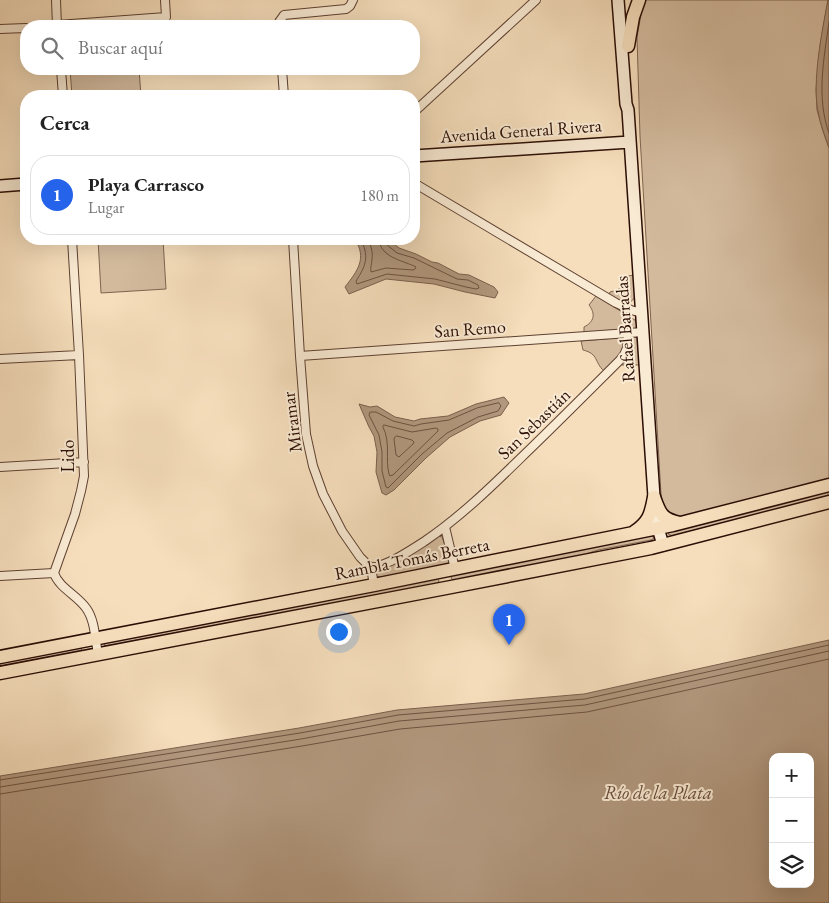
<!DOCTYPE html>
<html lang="es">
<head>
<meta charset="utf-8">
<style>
	body { margin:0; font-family:"EB Garamond",serif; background:#f2f2f2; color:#222 }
	.controls { position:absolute; right:15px; bottom:15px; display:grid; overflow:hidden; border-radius:10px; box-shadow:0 5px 20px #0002 }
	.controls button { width:45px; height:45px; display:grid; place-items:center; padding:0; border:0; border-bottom:1px solid #e0e0e0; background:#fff; color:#222; font:25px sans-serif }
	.you { position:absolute; left:338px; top:631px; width:18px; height:18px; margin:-12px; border:4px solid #fff; border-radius:50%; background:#1a73e8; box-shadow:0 0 0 8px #1a73e833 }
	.badge { display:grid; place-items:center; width:32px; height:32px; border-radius:50%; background:#2563eb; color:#fff; font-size:16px; font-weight:700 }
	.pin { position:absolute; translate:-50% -41px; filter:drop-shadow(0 1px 2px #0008) }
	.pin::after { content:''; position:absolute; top:26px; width:18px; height:15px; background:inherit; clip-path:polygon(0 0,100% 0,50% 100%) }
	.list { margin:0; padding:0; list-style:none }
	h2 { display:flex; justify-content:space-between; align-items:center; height:65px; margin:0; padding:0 20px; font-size:21px }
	h2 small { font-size:16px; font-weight:400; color:#767676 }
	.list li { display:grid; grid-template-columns:32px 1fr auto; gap:15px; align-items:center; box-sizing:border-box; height:80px; margin:0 10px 10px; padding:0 10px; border:1px solid #e0e0e0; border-radius:20px }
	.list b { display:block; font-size:19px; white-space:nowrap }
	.list p { margin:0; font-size:16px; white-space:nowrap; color:#767676 }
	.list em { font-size:16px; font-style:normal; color:#767676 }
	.icon { flex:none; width:28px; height:28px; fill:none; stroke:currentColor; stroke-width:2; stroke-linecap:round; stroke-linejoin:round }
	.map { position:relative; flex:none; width:829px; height:903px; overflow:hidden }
	.search { position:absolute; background:#fff; box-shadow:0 5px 20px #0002; left:20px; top:20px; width:400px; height:55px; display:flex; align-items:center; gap:12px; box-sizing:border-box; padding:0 18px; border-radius:20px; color:#767676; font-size:19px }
	.panel { position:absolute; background:#fff; box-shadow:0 5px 20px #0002; left:20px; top:90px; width:400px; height:155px; border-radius:20px }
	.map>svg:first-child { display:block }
</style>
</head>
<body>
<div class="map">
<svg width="829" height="903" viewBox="0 0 829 903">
	<rect width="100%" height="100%" fill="#f6debc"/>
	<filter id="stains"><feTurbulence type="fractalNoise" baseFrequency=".004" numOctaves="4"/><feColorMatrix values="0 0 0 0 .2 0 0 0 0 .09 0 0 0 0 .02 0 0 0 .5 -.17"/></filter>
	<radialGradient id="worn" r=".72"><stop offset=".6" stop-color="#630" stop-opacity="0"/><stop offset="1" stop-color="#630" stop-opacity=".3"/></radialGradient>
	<path fill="#d3ba9d" stroke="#7f6450" d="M645,0h183l-8,46 -4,43 1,21 6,21 6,17v331l-132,37c-22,1 -32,3 -36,-22l-21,-358 -3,-99 5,-28z
		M70,69h69l2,27h-69z
		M98,239h65l3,50 -65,4z
		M634,275c1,12 6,23 -7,29l-19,-8 2,-4c10,-2 16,-7 18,-16z
		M596,296l39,24 2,5v3l-3,1 -50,4v-6c10,-5 12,-13 5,-22z
		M633,337l5,1 2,27h-19l9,-11v-13z
		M617,338c17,10 -5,25 -13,33 -10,-9 -5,-17 -21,-21l-2,-9z
		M828,492v4l-155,40 -5,-2 1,-2z
		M439,536l3,1 8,22 -1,5 -68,13 -5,-1 1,-5 27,-13z
		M651,536l3,1 -1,2 -2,1 -53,10 -27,9 -118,22 -2,-4 3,-3z
		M437,578l2,3 -2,4 -331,63 -2,-4 1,-2z
		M81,647l1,6 -82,16v-8z"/>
	<path fill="#b1977d" stroke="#7b604d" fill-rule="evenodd" d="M828,0h1v148c-4,-12 -9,-24 -11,-37 -6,-30 4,-80 10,-111z
		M355,239h33l11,9 17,6 16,8 6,1 21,11 10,1 25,12 4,5 -3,6 -30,-6 -31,-8 -48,-5 -37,15 -4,-7c13,-17 22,-28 10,-48z
		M504,397l5,6 -8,12 -21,6 -30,16 -24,21 -32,32 -8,5 -4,-2 -6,-21 1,-20 -3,-16 -5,-9 -10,-23 11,3 7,-1 18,11 19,4 6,-2 28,-3 28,-12z
		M829,640v263h-829v-127l299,-48 98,-18 187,-16zM773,757h37v127h-37z"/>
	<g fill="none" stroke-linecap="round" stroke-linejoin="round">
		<path stroke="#6e5240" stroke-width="1" d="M829,22c-5,37 -13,75 0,111
			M360,239c10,16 6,27 -4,42l1,3 30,-10 48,5 31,8 10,2 3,-1 -1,-3 -10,-5 -11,-1 -43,-21 -17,-5 -11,-9 -1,-5
			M368,239c3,6 5,14 4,20 0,5 -2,8 -1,13l15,-4 27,2 2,-1 1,-2 -2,-1c-13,-6 -34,-9 -35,-27
			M499,403l2,3 -3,5 -20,6 -31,16 -25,21 -34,34 -2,-1 -4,-16v-19l-3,-17 -10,-20 1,-3h6l17,9 21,5 7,-2 28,-4 28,-12z
			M384,425l28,7 24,-4 2,1v2l-45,44 -3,1 -1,-2c-4,-15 2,-31 -6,-47z
			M397,436l15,4 2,2 -1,2 -14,13 -3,-2 -2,-16 1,-2z
			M0,780l300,-47 98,-18 187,-16 244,-54
			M0,787l301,-48 98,-18 186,-16 244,-54
			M0,794l302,-48 98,-17 187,-17 242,-53"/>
		<defs>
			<path id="minor" d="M56,0l1,26
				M44,26l122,-9 -1,-17
				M279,26v-4l5,-7 62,-6 4,-3 3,-6
				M0,29l26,-1
				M61,69l2,27
				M282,69l2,27
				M414,112l122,-112
				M414,183l202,120 15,7 11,3
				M72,239l7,116 5,121 -3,15 -6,23 -21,59c5,15 23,22 32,35 9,12 9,31 12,46
				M293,239l7,117 6,78 7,32 10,28 19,37 18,26 11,11 3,17
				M300,356l343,-24
				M0,359l79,-4
				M0,467l84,-5
				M445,527l10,42
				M371,568c19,-4 37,-16 54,-27 38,-26 70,-58 103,-90 31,-30 62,-61 92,-91 8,-9 8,-15 8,-27
				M0,576l54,-3"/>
			<path id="secondary" d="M618,0l8,104 2,6 26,387 4,31 5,17
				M414,156l216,-14
				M0,186l26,-2"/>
			<path id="primary" d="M628,46l5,-29 6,-17
				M654,497c6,16 7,22 26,26
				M634,532c15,-10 17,-18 20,-35
				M0,657l374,-72 299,-60 156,-40
				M0,673l446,-85 205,-40 178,-46"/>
		</defs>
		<use href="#minor" stroke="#5e4132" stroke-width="10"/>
		<use href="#secondary" stroke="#2b0d04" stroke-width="14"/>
		<use href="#primary" stroke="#2b0d04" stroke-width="15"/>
		<use href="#minor" stroke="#f9ead3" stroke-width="8"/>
		<use href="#secondary" stroke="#f9ead3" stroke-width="11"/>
		<use href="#primary" stroke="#f6debc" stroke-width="12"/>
	</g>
	<g text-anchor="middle" stroke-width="4" stroke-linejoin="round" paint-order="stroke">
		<g font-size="18" fill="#2b0d04" stroke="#f9ead3">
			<text transform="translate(521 131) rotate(-4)" y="6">Avenida General Rivera</text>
			<text transform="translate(470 329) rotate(-4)" y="6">San Remo</text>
			<text transform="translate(625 329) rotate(-94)" y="6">Rafael Barradas</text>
			<text transform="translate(292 422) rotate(-97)" y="6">Miramar</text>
			<text transform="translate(534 424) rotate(-44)" y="6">San Sebastián</text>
			<text transform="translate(68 456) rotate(-90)" y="6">Lido</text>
			<text transform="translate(412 559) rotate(-11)" y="6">Rambla Tomás Berreta</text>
		</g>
		<g font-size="19" font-style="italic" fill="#674b3a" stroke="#f9ead3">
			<text x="658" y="799">Río de la Plata</text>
		</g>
	</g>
	<rect width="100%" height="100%" filter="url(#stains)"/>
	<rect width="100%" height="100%" fill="url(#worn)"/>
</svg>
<div class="controls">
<button>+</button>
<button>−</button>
<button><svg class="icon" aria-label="layers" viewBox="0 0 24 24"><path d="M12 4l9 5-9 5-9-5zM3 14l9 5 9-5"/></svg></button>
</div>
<div class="you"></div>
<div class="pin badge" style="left:509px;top:645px">1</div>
<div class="search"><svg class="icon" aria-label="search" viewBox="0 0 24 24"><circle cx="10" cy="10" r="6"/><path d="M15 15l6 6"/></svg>Buscar aquí</div>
<section class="panel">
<h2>Cerca<small></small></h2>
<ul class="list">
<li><span class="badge">1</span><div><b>Playa Carrasco</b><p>Lugar</p></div><em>180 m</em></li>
</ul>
</section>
</div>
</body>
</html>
